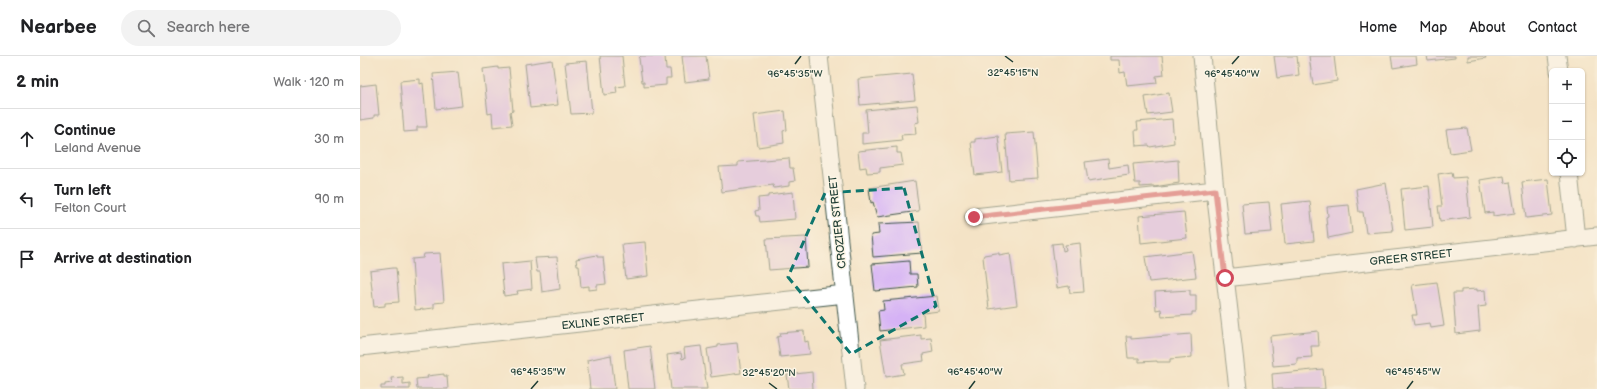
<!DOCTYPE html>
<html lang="en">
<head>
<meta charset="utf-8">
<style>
	body { margin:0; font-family:"Balsamiq Sans",sans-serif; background:#f2f2f2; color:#202124 }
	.controls { position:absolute; right:12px; top:12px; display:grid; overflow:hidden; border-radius:6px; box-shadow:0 1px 3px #0004 }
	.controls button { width:36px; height:36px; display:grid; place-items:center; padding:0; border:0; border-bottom:1px solid #e0e0e0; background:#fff; color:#202124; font:20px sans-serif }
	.stop { position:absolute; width:12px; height:12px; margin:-9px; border:3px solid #d1495b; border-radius:50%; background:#fff }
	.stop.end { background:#d1495b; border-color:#fff; box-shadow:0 1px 4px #0008 }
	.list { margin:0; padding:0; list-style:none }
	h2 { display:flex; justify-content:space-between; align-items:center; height:52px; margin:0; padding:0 16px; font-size:17px }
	h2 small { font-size:13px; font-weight:400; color:#757577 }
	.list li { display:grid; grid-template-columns:26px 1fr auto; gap:12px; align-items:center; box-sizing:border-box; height:60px; padding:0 16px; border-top:1px solid #e0e0e0 }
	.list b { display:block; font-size:15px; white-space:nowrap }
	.list p { margin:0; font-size:13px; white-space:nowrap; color:#757577 }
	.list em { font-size:13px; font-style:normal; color:#757577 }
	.icon { flex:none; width:22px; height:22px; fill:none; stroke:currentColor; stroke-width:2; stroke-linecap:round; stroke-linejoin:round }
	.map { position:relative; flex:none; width:1237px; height:333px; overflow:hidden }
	header { display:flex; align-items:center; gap:24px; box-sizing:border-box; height:56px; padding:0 20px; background:#fff; border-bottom:1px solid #e0e0e0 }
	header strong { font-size:19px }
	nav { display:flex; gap:22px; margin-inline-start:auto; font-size:14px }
	.search { width:280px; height:36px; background:#f2f2f2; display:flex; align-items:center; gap:10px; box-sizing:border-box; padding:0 14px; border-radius:22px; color:#757577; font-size:15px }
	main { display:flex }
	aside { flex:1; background:#fff }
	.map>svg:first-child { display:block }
</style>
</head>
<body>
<header>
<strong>Nearbee</strong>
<div class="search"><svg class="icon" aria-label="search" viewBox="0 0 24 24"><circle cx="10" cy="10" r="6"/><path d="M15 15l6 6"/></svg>Search here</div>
<nav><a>Home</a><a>Map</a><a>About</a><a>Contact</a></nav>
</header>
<main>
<aside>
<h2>2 min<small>Walk · 120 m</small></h2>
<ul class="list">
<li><svg class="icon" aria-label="ahead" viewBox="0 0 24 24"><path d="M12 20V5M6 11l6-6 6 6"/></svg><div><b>Continue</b><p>Leland Avenue</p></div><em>30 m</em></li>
<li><svg class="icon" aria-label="left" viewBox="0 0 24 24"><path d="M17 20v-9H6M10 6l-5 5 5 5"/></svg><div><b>Turn left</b><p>Felton Court</p></div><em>90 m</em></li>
<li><svg class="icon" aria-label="arrive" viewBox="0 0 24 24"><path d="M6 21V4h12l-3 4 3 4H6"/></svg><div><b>Arrive at destination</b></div></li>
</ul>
</aside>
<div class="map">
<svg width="1237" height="333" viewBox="0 0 1237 333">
	<rect width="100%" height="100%" fill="#fcf5e5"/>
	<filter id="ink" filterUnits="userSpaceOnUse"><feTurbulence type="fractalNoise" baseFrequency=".025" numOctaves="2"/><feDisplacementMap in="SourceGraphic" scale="8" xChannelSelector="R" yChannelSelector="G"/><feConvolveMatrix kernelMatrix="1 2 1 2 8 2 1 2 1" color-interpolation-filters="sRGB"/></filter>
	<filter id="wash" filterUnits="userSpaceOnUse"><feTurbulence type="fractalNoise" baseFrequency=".012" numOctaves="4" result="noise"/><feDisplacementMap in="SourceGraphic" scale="16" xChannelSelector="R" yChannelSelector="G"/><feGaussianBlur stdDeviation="0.9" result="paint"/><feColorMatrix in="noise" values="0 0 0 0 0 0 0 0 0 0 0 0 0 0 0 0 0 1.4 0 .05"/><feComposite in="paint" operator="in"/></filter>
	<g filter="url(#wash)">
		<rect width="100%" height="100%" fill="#f4e3c6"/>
		<g id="blocks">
			<path fill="#d5b2f5" d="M240,0h22l3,30 -9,1 1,6 -13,2z
				M281,0h24l1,13h4l1,9h-5v7l-22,2v-5h-2l-3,-24z
				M322,0h24l3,23 -24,3z
				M750,0h52l2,19 -8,1 1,7 -30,3 -2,-14 -5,1 -1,-13h-9z
				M914,0h23l2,19 -22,3z
				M949,0h25l3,25 -24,4z
				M1031,0h25l1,8 -24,4z
				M1067,0h28v2l-27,3z
				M1108,0h17l1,2 -18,3z
				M192,4l6,45 -28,3 -5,-44z
				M227,5l5,52 -21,1 -6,-51z
				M138,11v2l11,-1 4,43 -3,1 2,13 -19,2 -1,-14 -4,1 -5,-45z
				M98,16l4,34 -26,3 -3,-35z
				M552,18l3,26 -55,5 -2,-26z
				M60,23v5l3,-1 4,44h-10v4l-13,1 -4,-51z
				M16,28l3,31h-5v3l-14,2v-34z
				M809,37l3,19 -24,3 -3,-18z
				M557,49l2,17 -4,1 1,11 -15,1 1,5 -40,4v-11h6l-2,-23z
				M425,55l2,19 -4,1 1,12 -26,4 -4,-32z
				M812,63l2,24 -24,4 -1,-2 -13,1 -1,-16h3l-1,-8z
				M1107,72l4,22 -21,3 -4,-23z
				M674,76l4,46 -29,2 -4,-46z
				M638,80l4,36 -27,3 -4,-33h4v-3z
				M537,91v6h4l2,12 -23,3v4l-13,1 -1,-6 -6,1 -2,-17z
				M429,102l1,10h3l2,13 -6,1v4l-15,2 -1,-3 -51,7 -3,-25 19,-1v-4z
				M748,103l1,9 19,-3 1,10 -41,6 -3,-19z
				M818,104l1,23 -25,4v-1l-14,1v-4h-5l-2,-19z
				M1092,116l1,6 13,-1 4,40 -30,4 -2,-15h4l-4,-32z
				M1144,120l1,7 5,-1 5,31 -22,3v-4l-8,1 -5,-33z
				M1188,123l4,36 -26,3 -4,-36z
				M555,125l4,30 -42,6 -4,-15 -2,1 -2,-15z
				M1026,127l7,48 -27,2 -3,-21h-4l-3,-23z
				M1069,130l4,41 -28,3 -4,-41z
				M433,136l2,27 -35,3 -1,-6h-3l-1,-5 4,-1 -1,-12 10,-1v-2z
				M950,145l4,40 -29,3 -4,-40z
				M909,146l3,30 -27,2 -3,-30z
				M989,149l3,28 -24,5 -2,-21 2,-1 -1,-9z
				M824,156l3,26 -46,5 -2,-27z
				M559,166l3,31 -49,4 -2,-22 8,-1 -1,-10z
				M446,181l2,30 -39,3 -3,-31z
				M285,186l3,34 -22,3 -4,-35z
				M702,187l1,8 3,-1 -1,-5 15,-2 4,49 -14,1 -1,-7 -12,2 -5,-44z
				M832,195l4,26 -47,5 -4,-25z
				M80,197l4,49 -10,1v5l-19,2 -3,-51 11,-1 1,-4z
				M636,197h3v2l11,-2 7,52 -28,4 -6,-52 1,-2z
				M237,199v2h6l3,27 -9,1v4l-8,1v-4l-8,1 -2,-21h-2l-1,-7z
				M197,201l3,32 -18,3 -2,-20h-3l-2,-14z
				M170,205l2,28 -15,2 1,3 -14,2 -3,-32z
				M549,205l1,13h7l1,13 -43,4 -3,-27z
				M33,212h3l3,34 -14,1v3l-11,1 -4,-36z
				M1077,226l7,44 -13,2 -1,-5 -16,2 -2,-10h5l-5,-30z
				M1117,233v2l8,-1 1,16 -8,1 2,24 -24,3 -3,-41h8v-3z
				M830,234v5h6v17h-4v3l-30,2 -1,-8 -5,1 -1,-18z
				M577,240l2,15 -16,2 1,13 -44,5 -2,-20 6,-1 -1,-9z
				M444,275l1,11 3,-1 2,13 -30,3 -3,-20 4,-1 -1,-3z
				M958,275l1,15h-8l1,11 -15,1v6l-24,2 -3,-30z
				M831,278l1,23 -22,2v3h-13v-1l-18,1v-4h-11l-2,-22h5v3z
				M561,279v4l10,-1 2,14 -10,2 1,7 -22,3 2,10 -18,3 -6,-37z
				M377,287l4,30 -30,4 -4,-28 11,-2v-2z
				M290,290l5,43h-27l-4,-39z
				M341,290l6,43h-36l-4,-34 14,-2 1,6 3,-1 -1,-10z
				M251,299l4,34h-25l-3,-29z
				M963,313l2,20h-52l-1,-15z
				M452,316l1,17h-24l-2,-14z
				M84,318v2h3l1,13h-31l-1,-10 12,-1 -1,-2z
				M43,321v7l7,-1v6h-29v-3h4v-2l7,-1 -1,-5z"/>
		</g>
	</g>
	<g filter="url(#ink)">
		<use href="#blocks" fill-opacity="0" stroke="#3f564a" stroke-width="1"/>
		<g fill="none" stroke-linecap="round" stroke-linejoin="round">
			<defs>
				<path id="minor" d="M459,0l36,333
					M842,0l13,134 23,199
					M1197,0l2,15
					M1209,117l7,66
					M614,161l241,-27
					M865,222l372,-42
					M0,291l485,-53"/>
			</defs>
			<use href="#minor" stroke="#3f564a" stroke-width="19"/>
			<use href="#minor" stroke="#fff" stroke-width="17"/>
		</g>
	</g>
	<g fill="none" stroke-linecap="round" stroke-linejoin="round" filter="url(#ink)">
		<path stroke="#d1495b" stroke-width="5" d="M614,161l241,-27 10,88"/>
	</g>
	<path d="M0 0H1237V333H0ZM544,132l32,118 -85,48 -63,-77 37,-84z" fill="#f4e3c6" fill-opacity=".55" fill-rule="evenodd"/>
	<path fill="none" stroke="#0f766e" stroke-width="3" stroke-dasharray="8 5" stroke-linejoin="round" d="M544,132l32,118 -85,48 -63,-77 37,-84z"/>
	<path fill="none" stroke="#1f3d34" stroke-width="1.5" d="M645,0l8,6M435,8l6,-8M872,8l7,-8M409,327l8,6M171,333l7,-8M609,333l6,-8M1047,333l6,-8"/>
	<g text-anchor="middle" stroke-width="3" stroke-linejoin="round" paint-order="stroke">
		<g font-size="11" fill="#1f3d34" stroke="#fcf5e5">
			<text transform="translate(477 166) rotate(-96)" y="4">CROZIER STREET</text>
			<text transform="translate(1051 201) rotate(-6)" y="4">GREER STREET</text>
			<text transform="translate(243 265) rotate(-6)" y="4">EXLINE STREET</text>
		</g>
	</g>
	<g font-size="10" text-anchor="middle" fill="#1f3d34" stroke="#fcf5e5" stroke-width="3" stroke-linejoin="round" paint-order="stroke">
		<text x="653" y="20">32°45'15"N</text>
		<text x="435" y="21">96°45'35"W</text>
		<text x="872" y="21">96°45'40"W</text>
		<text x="178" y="319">96°45'35"W</text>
		<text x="615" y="319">96°45'40"W</text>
		<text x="1053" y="319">96°45'45"W</text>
		<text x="409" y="320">32°45'20"N</text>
	</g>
</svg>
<div class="controls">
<button>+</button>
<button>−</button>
<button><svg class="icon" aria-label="locate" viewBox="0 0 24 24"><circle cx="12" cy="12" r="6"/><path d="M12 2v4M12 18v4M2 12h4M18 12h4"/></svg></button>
</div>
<div class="stop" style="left:865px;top:222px"></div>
<div class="stop end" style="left:614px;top:161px"></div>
</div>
</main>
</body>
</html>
